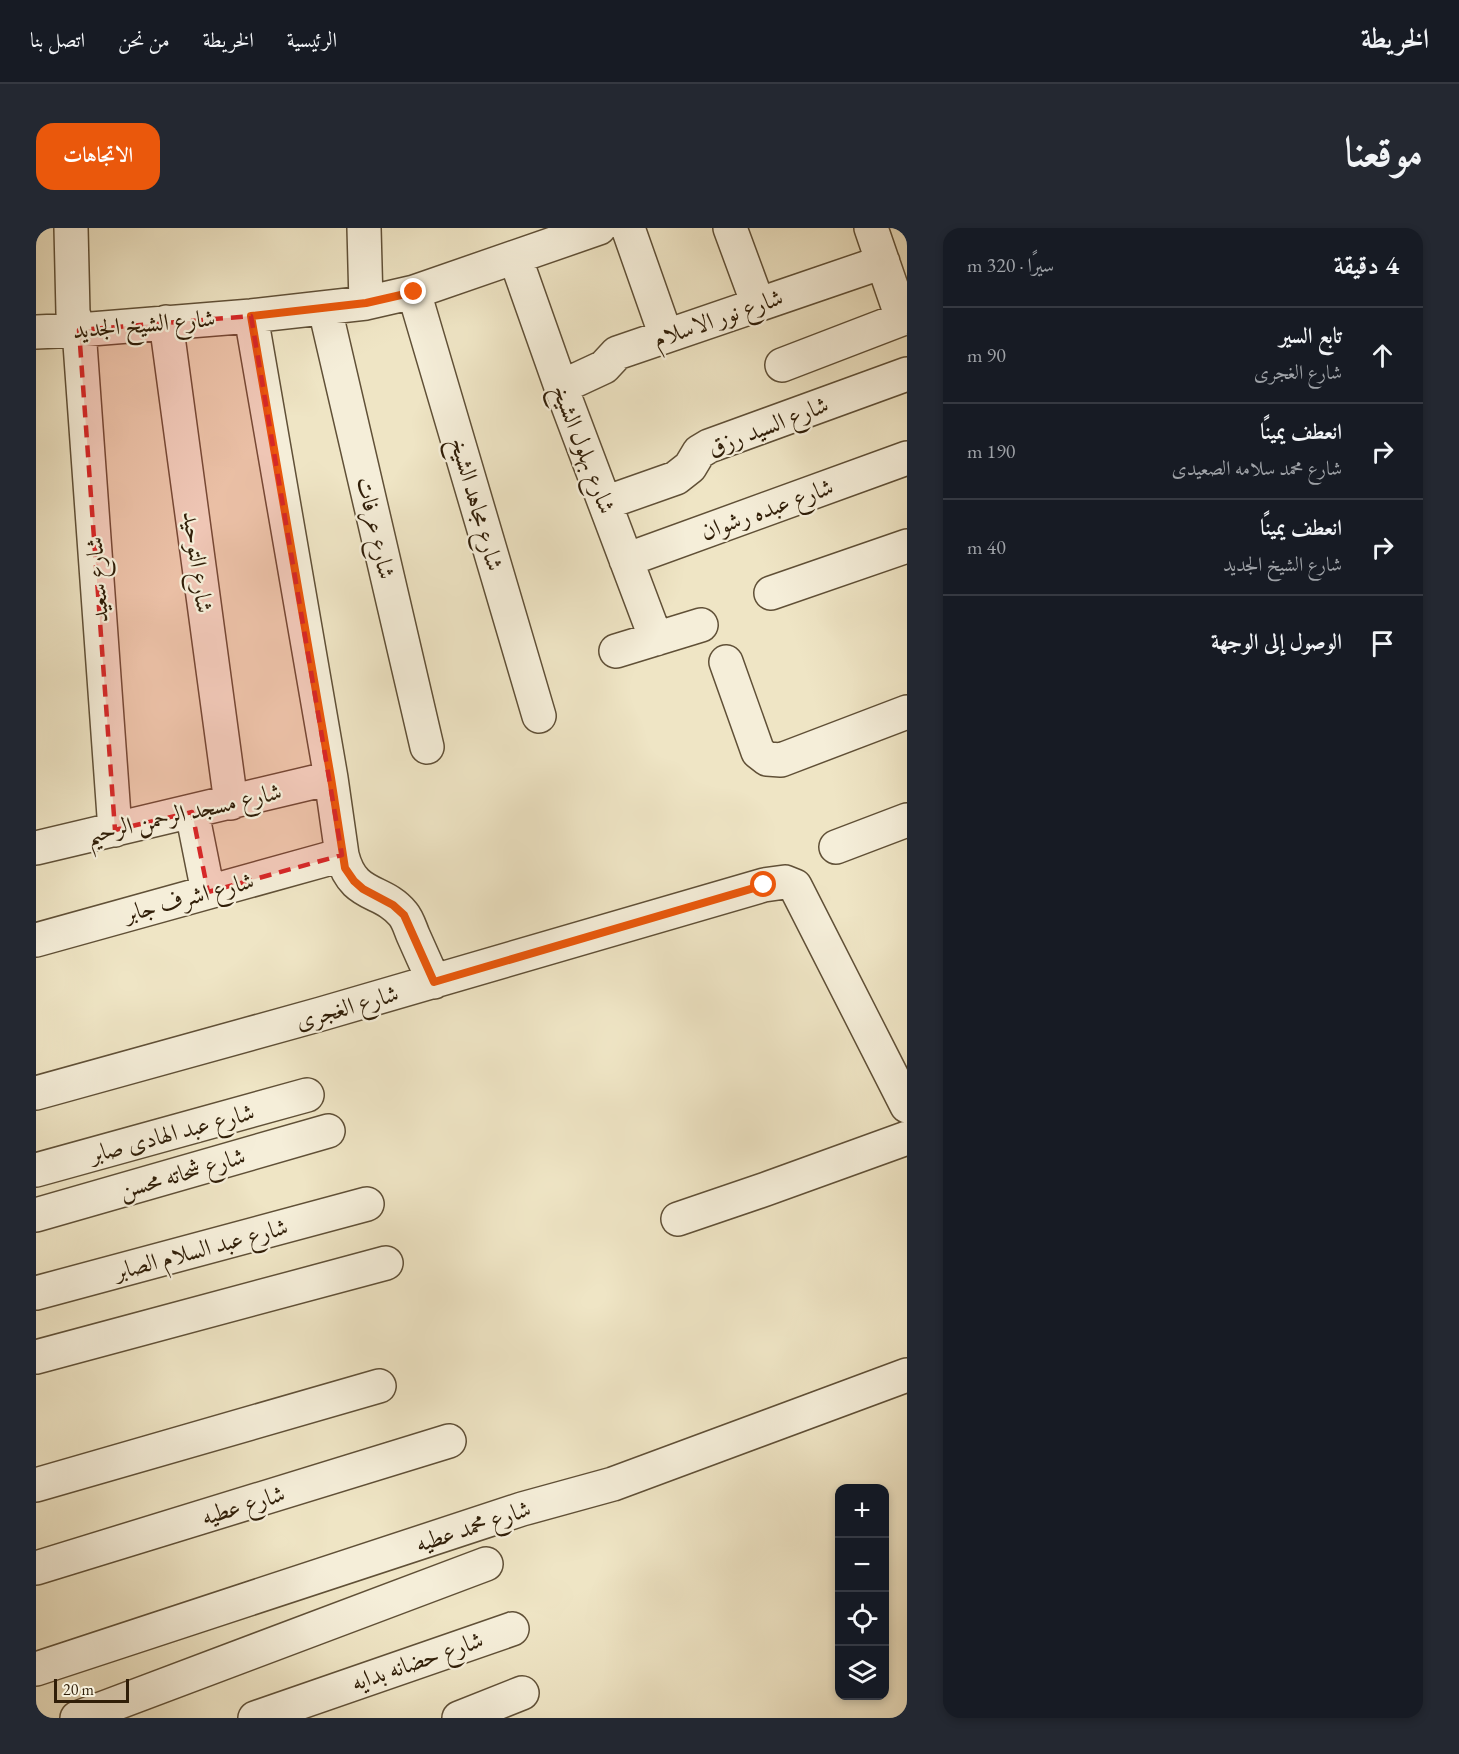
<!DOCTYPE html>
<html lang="ar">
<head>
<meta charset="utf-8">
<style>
	body { margin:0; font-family:"EB Garamond",Amiri,serif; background:#242831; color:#f1f3f6; direction:rtl }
	.controls { position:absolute; right:18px; bottom:18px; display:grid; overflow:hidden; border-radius:12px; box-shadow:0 3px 9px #0003 }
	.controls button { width:54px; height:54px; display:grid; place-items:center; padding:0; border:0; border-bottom:2px solid #363941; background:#171b24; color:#f1f3f6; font:30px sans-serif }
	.scale { position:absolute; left:18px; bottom:15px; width:75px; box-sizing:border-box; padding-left:6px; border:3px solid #301e08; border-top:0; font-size:16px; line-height:21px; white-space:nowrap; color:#301e08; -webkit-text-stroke:4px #f5eed9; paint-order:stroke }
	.stop { position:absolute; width:18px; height:18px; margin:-14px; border:4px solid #ea580c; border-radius:50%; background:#fff }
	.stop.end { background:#ea580c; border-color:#fff; box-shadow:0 2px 6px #0008 }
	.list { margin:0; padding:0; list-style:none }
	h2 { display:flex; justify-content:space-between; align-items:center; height:78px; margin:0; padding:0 24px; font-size:26px }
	h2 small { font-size:20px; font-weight:400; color:#9ea1a6 }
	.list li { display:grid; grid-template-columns:39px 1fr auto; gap:18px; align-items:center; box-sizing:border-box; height:96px; padding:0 24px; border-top:2px solid #363941 }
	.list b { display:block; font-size:22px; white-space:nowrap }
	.list p { margin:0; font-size:20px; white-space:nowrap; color:#9ea1a6 }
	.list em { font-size:20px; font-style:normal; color:#9ea1a6 }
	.icon { flex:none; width:33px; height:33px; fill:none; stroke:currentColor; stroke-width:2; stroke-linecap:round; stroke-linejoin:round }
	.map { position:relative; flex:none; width:871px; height:1490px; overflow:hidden; direction:ltr; border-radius:18px }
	header { display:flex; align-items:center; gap:36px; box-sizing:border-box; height:84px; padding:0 30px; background:#171b24; border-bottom:2px solid #363941 }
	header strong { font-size:28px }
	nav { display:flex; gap:33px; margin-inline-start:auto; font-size:21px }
	.intro { display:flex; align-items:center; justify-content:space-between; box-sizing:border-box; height:144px; padding:0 36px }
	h1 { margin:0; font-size:42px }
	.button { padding:15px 27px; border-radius:18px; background:#ea580c; color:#fff; font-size:21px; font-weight:700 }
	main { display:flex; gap:36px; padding:0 36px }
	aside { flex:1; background:#171b24; border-radius:18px; box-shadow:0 3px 9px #0003 }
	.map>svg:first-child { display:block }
</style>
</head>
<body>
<header>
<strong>الخريطة</strong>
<nav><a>الرئيسية</a><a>الخريطة</a><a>من نحن</a><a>اتصل بنا</a></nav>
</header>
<div class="intro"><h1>موقعنا</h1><a class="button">الاتجاهات</a></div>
<main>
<aside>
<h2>4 دقيقة<small>سيرًا · 320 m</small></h2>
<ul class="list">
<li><svg class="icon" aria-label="ahead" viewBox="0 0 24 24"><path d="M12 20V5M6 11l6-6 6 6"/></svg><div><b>تابع السير</b><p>شارع الغجرى</p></div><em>90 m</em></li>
<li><svg class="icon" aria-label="right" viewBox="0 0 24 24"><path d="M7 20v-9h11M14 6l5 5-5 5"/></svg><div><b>انعطف يمينًا</b><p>شارع محمد سلامه الصعيدى</p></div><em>190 m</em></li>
<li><svg class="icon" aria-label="right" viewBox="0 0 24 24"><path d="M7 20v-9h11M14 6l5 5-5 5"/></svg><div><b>انعطف يمينًا</b><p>شارع الشيخ الجديد</p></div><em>40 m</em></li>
<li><svg class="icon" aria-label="arrive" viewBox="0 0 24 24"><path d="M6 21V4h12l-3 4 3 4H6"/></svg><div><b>الوصول إلى الوجهة</b></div></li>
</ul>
</aside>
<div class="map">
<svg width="871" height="1490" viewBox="0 0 871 1490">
	<rect width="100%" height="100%" fill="#efe5c5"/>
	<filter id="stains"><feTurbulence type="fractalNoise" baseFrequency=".00333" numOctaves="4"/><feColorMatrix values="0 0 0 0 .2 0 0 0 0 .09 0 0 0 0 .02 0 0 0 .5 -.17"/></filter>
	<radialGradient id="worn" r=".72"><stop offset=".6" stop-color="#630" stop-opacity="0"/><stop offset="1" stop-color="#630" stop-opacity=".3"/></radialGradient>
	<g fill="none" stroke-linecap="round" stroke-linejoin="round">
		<defs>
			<path id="minor" d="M35,0l2,85 6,17 36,500
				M328,0l2,75
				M592,0l38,108
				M694,0l28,76
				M835,0l31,90
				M479,29l46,130 95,252
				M378,64l125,424
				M289,81l102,438
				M215,88l80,462 11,77c11,44 40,33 61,59 5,6 7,14 10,21 7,16 14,31 21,47
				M130,94l65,481
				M0,104l43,-2 172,-14 115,-13 48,-11 185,-64
				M746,137l125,-48
				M525,159l43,-20 13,-14 266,-91
				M569,275l71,-25 14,-11 9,-15 10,-6 198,-72
				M590,332l281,-102
				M735,365l136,-47
				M580,423l85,-26
				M690,434l32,90 9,7 14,1 126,-48
				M156,584l16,80
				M800,619l71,-27
				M0,620l295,-70
				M0,712l306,-85
				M0,865l285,-79 443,-129 21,-3 10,4 112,220
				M0,942l271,-75
				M0,987l292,-84
				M642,991l88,-30 141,-51
				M0,1065l331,-89
				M0,1129l350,-94
				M0,1257l343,-99
				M0,1340l413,-127
				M0,1441l486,-160 91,-25 294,-109
				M41,1490l409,-154
				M219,1490l257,-89
				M423,1490l63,-25"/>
		</defs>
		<use href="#minor" stroke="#605037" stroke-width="36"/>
		<use href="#minor" stroke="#f5eed9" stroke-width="33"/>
	</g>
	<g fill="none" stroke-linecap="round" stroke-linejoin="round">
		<path stroke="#ea580c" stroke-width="8" d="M378,64l-48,11 -115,13 80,462 14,90 9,13 9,8 30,16 11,10 30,67 330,-97"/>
	</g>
	<path fill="#d62828" fill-opacity="0.2" stroke="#d62828" stroke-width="4.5" stroke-dasharray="12 8" stroke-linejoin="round" d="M215,88l91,539 -134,37 -16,-80 -77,18 -36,-500z"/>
	<g text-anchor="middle" stroke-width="4.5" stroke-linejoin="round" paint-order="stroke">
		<g font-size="24" fill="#301e08" stroke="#f5eed9">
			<text transform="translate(682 90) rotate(-19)" y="8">شارع نور الاسلام</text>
			<text transform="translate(108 96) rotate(-5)" y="8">شارع الشيخ الجديد</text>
			<text transform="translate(732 198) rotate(-21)" y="8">شارع السيد رزق</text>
			<text transform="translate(548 221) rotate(69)" y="8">شارع بهلول الشيخ</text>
			<text transform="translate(441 276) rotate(74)" y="8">شارع مجاهد الشيخ</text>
			<text transform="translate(731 281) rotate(-20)" y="8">شارع عبده رشوان</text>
			<text transform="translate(340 300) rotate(77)" y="8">شارع عرفات</text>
			<text transform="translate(162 334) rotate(82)" y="8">شارع التوحيد</text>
			<text transform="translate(61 352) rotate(-94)" y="8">شارع سعيد</text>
			<text transform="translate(148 585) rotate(-13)" y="8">شارع مسجد الرحمن الرحيم</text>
			<text transform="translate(153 669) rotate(-15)" y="8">شارع اشرف جابر</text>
			<text transform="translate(311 779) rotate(-16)" y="8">شارع الغجرى</text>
			<text transform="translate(136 905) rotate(-15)" y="8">شارع عبد الهادى صابر</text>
			<text transform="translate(146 945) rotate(-16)" y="8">شارع شحاته محسن</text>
			<text transform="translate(165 1021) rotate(-15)" y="8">شارع عبد السلام الصابر</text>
			<text transform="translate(207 1277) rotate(-17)" y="8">شارع عطيه</text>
			<text transform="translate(437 1298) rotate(-18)" y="8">شارع محمد عطيه</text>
			<text transform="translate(381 1433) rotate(-19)" y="8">شارع حضانه بدايه</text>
		</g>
	</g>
	<rect width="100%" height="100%" filter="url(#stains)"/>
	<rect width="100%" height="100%" fill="url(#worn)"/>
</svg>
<div class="controls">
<button>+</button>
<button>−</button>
<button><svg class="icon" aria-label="locate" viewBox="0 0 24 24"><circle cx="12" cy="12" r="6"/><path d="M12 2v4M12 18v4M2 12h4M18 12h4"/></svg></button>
<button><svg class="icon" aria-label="layers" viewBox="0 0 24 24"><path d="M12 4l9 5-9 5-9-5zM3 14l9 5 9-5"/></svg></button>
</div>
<div class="scale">20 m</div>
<div class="stop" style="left:728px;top:657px"></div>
<div class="stop end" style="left:378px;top:64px"></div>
</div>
</main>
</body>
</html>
